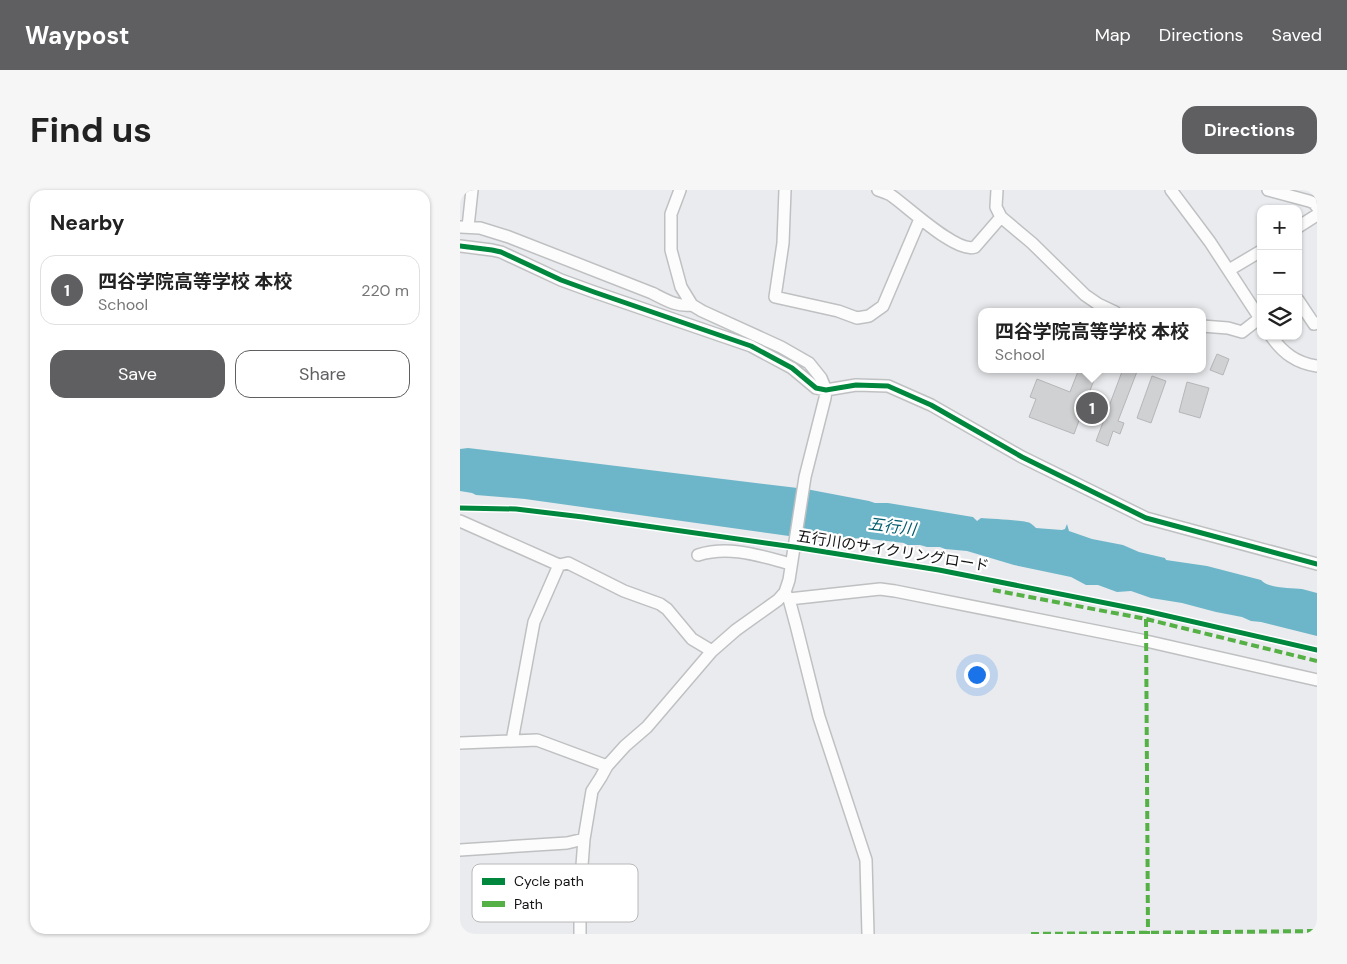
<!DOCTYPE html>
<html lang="en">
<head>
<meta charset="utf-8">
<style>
	body { margin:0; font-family:"DM Sans","Noto Sans JP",sans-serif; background:#f6f6f6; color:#222 }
	.controls { position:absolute; right:15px; top:15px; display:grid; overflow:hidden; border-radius:10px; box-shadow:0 1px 4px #0004 }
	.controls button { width:45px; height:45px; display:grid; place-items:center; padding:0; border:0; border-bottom:1px solid #e0e0e0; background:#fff; color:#222; font:25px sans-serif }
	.you { position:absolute; left:516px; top:484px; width:18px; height:18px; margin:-12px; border:4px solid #fff; border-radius:50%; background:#1a73e8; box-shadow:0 0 0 8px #1a73e833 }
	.badge { display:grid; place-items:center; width:32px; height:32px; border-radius:50%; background:#5f5f62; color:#fff; font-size:16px; font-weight:700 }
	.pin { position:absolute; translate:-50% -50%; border:2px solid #fff; box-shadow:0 1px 5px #0006 }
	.popup { position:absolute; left:518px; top:118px; width:228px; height:65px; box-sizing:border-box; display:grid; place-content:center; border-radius:10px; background:#fff; filter:drop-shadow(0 1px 4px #0005); font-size:16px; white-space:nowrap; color:#767676 }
	.popup b { font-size:19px; color:#222 }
	.popup::after { content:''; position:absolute; left:50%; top:100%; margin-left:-10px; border:10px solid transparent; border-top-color:#fff }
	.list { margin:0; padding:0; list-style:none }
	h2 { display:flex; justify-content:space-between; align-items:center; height:65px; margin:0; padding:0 20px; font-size:21px }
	h2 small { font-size:16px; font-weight:400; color:#767676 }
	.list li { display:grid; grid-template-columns:32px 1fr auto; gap:15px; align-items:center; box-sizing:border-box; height:70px; margin:0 10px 10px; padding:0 10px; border:1px solid #e0e0e0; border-radius:15px }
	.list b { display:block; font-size:19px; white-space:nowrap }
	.list p { margin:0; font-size:16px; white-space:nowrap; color:#767676 }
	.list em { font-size:16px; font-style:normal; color:#767676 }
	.actions { display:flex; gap:10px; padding:15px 20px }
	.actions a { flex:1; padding:11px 0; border:1px solid #5f5f62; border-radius:15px; text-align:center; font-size:18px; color:#5f5f62 }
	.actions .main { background:#5f5f62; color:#fff }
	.icon { flex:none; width:28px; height:28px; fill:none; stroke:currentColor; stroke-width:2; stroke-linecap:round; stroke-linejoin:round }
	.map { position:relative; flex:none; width:857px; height:744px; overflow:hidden; border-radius:15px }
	header { display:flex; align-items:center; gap:30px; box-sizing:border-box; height:70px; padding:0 25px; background:#5f5f62; color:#fff }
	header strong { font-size:24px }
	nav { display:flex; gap:28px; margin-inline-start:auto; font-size:18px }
	.intro { display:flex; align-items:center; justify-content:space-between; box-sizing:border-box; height:120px; padding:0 30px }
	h1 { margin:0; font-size:35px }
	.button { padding:12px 22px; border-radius:15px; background:#5f5f62; color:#fff; font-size:18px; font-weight:700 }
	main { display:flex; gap:30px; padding:0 30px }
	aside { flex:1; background:#fff; border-radius:15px; box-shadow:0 1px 4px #0004 }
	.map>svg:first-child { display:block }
</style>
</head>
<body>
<header>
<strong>Waypost</strong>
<nav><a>Map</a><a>Directions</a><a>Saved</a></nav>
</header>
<div class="intro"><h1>Find us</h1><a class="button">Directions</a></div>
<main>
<aside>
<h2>Nearby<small></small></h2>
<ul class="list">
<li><span class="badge">1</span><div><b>四谷学院高等学校 本校</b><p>School</p></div><em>220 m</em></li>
</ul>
<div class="actions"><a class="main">Save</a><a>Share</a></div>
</aside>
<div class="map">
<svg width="857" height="744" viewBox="0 0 857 744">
	<rect width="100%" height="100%" fill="#eaebee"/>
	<path fill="#6db6c9" d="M8,258l338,41 63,12 6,2h13l85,14 4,4 4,-3c10,1 43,2 49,5 2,1 4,3 6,5l26,2 3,-1 2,-5 2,7 23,8 31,6 16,7 26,6 1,2 41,6 54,14c6,8 30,8 41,9 5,1 10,3 15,4v43l-56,-14 -10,-1 -9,-4 -26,-5 -34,-9 -31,-5 -20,-7 -14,1 -19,-7h-12l-15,-8 -57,-12 -47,-14 -22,-2 -5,-2h-13l-7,-2h-13l-3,-2 -43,-5 -12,1 -10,-3 -27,-4 -12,4h-11l-264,-37 -49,-4 -4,-2 -12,-2v-42z"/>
	<path fill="#d0d1d3" stroke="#b6b6b9" d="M757,164l12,5 -6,16 -13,-5z
		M619,179h19l-24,65 -45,-17 7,-18 -6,-2 7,-18 33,13z
		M663,179h15l-20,52 6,2 -4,11 -7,-3 -5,15 -12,-5z
		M692,186l14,5 -15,42 -14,-5z
		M727,192l22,6 -9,30 -21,-6z"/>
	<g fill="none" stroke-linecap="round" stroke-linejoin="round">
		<defs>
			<path id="minor" d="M325,0l-2,53 -8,54 63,14 19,7 12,-2 14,-10 37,-87
				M418,0c5,2 10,3 14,6 16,11 65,58 83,51l26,-30
				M537,0l-1,17 5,10 31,26 53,52 13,9 17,8
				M711,0l39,52 51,78
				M808,0l41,11 5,2 3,4
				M0,37l20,1 29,9 143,56c14,7 25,14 40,12
				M8,37l4,-37
				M838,37l19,-12
				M0,56l32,4 9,2 60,28 33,12 157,54 41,22 24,20 10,2 30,-5 32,1 43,19 91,52 124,61 171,46
				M769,80l32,-19
				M838,110l16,24 3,-1
				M742,136l26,2 14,4 18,-14
				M811,146c12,17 25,27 46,30
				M0,331l99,44 9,-2 56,28 36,13 7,5 25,30 20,12
				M238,365c32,-10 62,1 93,9
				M325,403l4,6 7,26 23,92 47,143 2,74
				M329,409l91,-10 15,2 251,50 171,39
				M52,551l22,-119 25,-57
				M0,553l77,-3 70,26
				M0,660l107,-7 17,-4
				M120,744v-42l4,-53 8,-48 9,-14 6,-11 18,-20 22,-19 65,-76 24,-21 42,-30 7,-8 4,-12 16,-103 20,-79 1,-8 -5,-12 -12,-15 -28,-16 -79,-36 -10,-6 -11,-18 -10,-37v-36l9,-24"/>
		</defs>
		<use href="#minor" stroke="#bfc0c2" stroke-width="14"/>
		<use href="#minor" stroke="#fcfcfc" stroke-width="11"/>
		<path stroke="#55b145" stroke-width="4" stroke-dasharray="8 4" stroke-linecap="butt" d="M533,400l153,29 171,42
			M686,429l2,315
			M571,744l286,-3"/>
		<defs>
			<path id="cycleway" d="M0,56l32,4 9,2 60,28 33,12 157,54 41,22 24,20 10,2 30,-5 32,1 43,19 91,52 124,61 171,46
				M0,318l56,1 67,8 211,30 145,23 207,41 171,39"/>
		</defs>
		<use href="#cycleway" stroke="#fff" stroke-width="8"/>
		<use href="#cycleway" stroke="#00873e" stroke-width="5"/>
	</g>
	<g text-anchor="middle" stroke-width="4.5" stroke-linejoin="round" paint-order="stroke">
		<g font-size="15" fill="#141416" stroke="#fff">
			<text transform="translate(433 361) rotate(9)" y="5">五行川のサイクリングロード</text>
		</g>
		<g font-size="16" font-style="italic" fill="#005c6e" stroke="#fff">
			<text transform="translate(432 336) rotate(7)" y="6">五行川</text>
		</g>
	</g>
	<rect x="12" y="674" width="166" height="58" rx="8" fill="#fff" stroke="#b8b8b9" stroke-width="1"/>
	<rect x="22" y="688" width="23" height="7" fill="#00873e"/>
	<rect x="22" y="711" width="23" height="6" fill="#55b145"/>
	<g font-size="14" fill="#141416">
		<text x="54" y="696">Cycle path</text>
		<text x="54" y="719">Path</text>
	</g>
</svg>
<div class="controls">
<button>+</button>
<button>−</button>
<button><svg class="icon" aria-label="layers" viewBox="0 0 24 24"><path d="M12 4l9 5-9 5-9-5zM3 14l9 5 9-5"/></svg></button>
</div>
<div class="you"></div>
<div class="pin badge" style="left:632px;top:218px">1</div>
<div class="popup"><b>四谷学院高等学校 本校</b>School</div>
</div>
</main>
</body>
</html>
